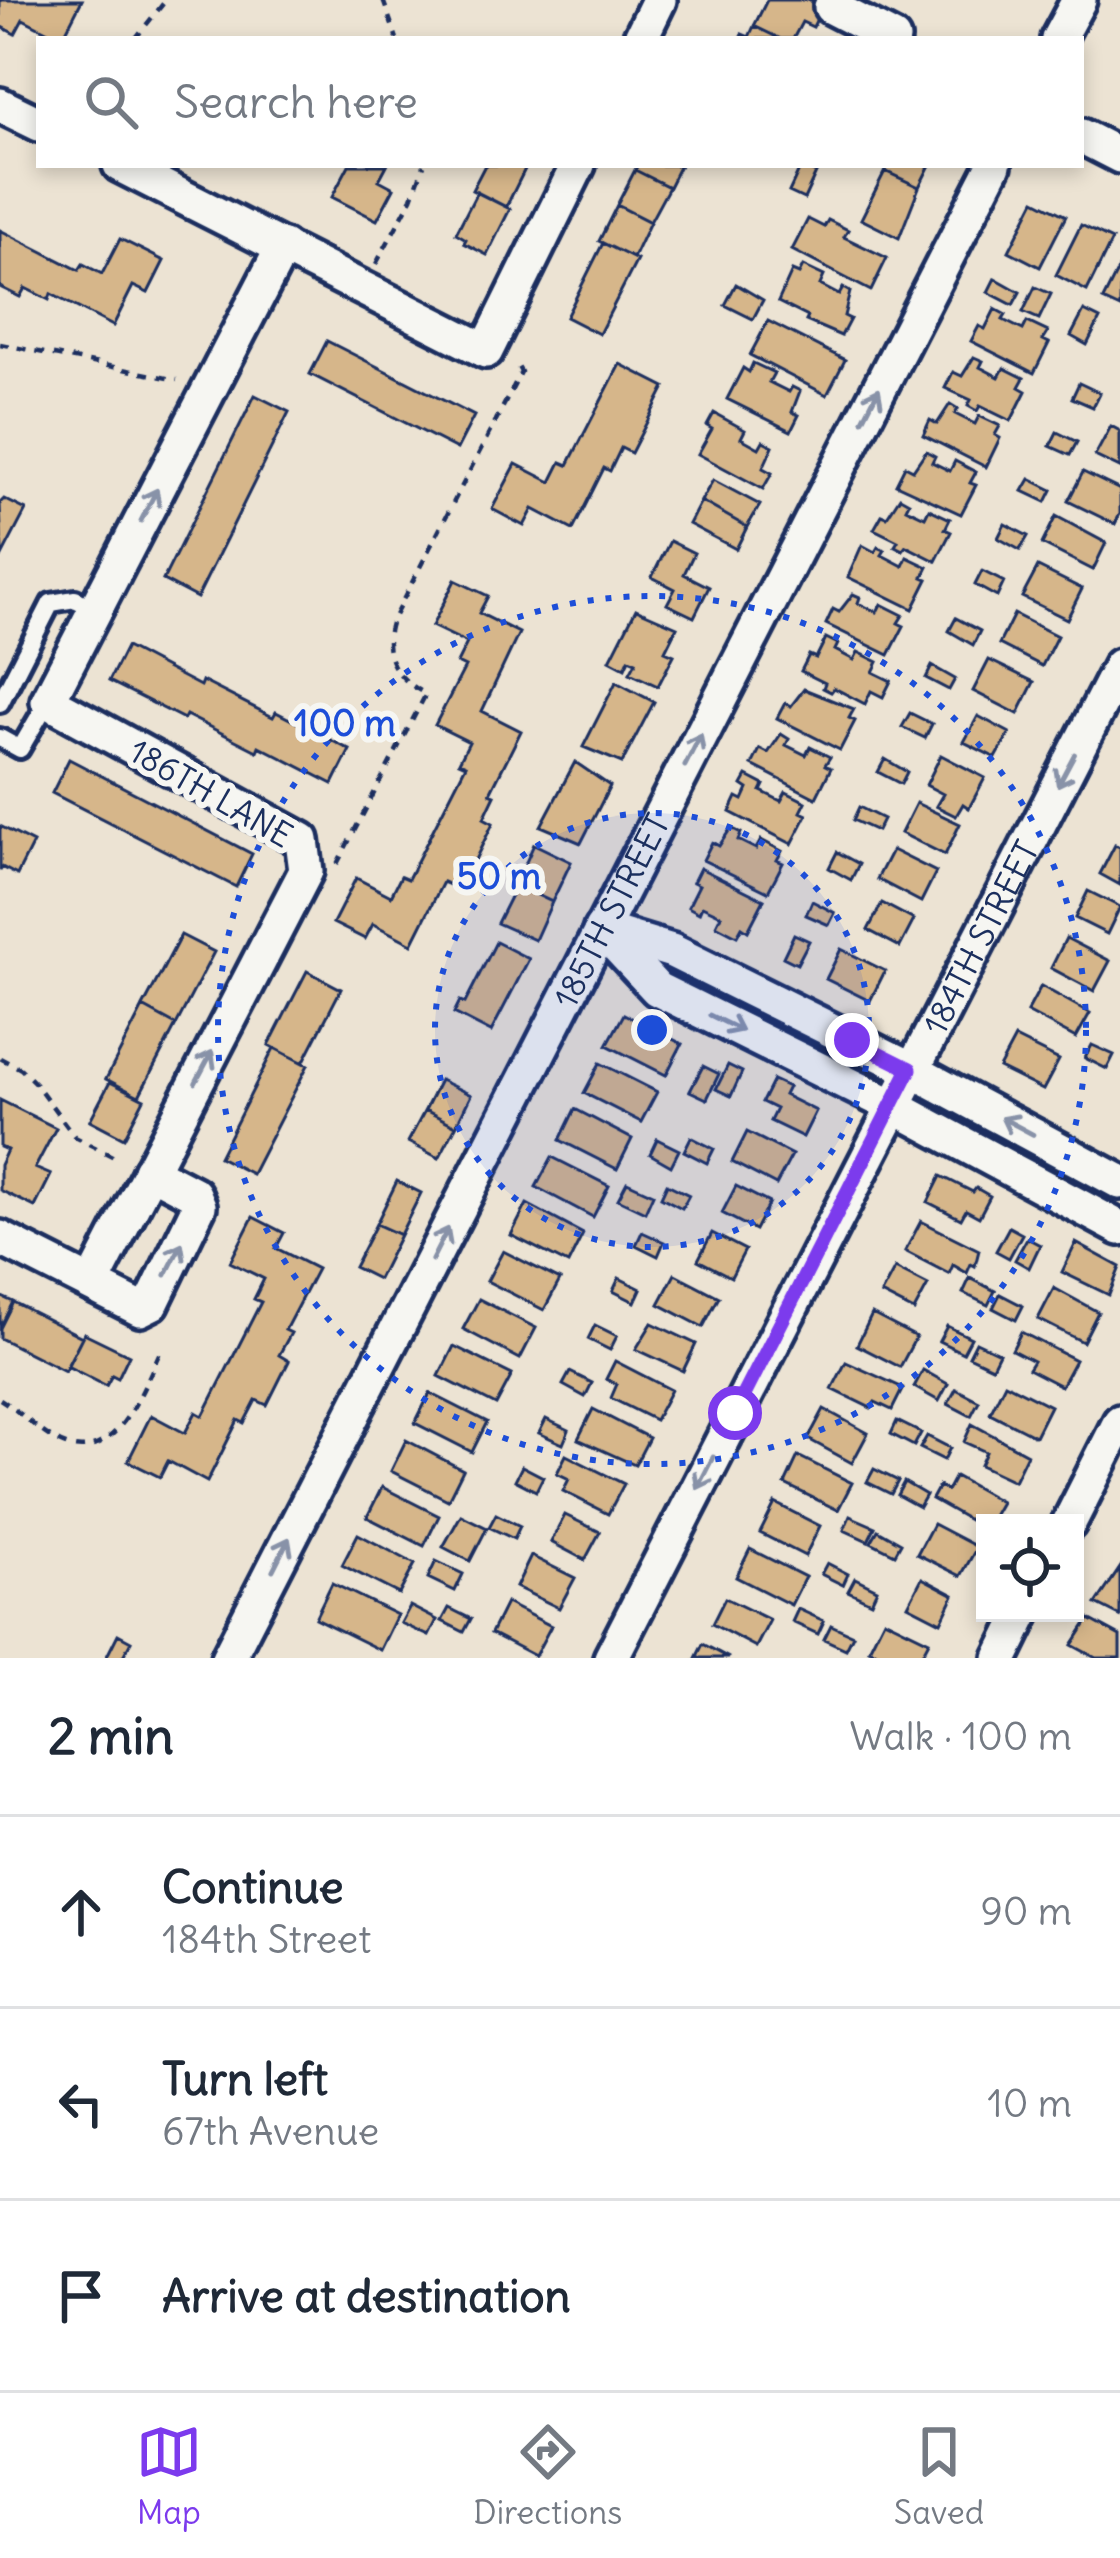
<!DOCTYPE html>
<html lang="en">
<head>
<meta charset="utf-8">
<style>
	body { margin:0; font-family:Delius,sans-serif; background:#f6f6f7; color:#1f2937 }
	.controls { position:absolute; right:36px; bottom:36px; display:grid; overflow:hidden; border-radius:0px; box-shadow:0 6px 18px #0003 }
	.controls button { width:108px; height:108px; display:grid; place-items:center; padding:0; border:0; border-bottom:3px solid #e0e1e3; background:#fff; color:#1f2937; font:60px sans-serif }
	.stop { position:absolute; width:36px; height:36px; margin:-27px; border:9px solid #7c3aed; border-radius:50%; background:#fff }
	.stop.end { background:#7c3aed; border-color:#fff; box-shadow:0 3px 12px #0008 }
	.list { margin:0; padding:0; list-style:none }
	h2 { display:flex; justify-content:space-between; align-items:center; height:156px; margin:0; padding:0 48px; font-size:51px }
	h2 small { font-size:39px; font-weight:400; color:#747a83 }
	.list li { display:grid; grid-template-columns:78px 1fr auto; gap:36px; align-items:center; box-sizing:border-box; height:192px; padding:0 48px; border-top:3px solid #e0e1e3 }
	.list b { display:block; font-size:45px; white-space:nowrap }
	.list p { margin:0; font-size:39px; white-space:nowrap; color:#747a83 }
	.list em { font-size:39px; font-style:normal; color:#747a83 }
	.icon { flex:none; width:66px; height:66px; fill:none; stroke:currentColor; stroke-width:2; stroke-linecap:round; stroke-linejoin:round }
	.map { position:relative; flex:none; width:1120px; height:1658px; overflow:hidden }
	.search { position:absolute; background:#fff; box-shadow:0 6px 18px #0003; left:36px; right:36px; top:36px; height:132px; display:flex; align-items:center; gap:30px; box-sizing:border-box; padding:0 42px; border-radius:0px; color:#747a83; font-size:45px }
	.sheet { height:732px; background:#fff }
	nav { display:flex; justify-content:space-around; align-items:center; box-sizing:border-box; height:168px; border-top:3px solid #e0e1e3; background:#fff; font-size:33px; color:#747a83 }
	nav a { display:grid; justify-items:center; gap:6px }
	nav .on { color:#7c3aed }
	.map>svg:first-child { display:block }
</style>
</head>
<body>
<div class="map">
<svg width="1120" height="1658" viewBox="0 0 1120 1658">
	<rect width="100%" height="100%" fill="#ece3d3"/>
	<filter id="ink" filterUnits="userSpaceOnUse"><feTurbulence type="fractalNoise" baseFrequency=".00833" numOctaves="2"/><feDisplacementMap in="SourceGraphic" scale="24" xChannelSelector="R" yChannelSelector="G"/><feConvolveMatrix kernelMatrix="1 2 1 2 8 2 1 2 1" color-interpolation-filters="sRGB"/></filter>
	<g filter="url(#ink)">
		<path fill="#d6b68a" stroke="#1b2f5e" stroke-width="3" d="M0,0h82l-20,39 -39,-20 -8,15 -15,-8z
			M767,0h59l-13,27 -11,-5 -9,17h-12l-27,-13z
			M754,26l27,13h-41l2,-5 7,3z
			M349,165h38l-8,15 15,8 -17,32 -45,-23z
			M485,165h42l-21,42 -34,-17z
			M638,165h42l-11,22 -34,-17z
			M888,165h42l-11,22 -34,-16z
			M801,166l15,7 -12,26 -15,-7z
			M635,170l34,17 -19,35 -33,-17z
			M885,171l34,16 -20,51 -38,-19z
			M477,192l33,17 -23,46 -23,-12 2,-4 -10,-6z
			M1035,200l31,16 -26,51 -31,-16z
			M617,205l33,17 -17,36 -34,-17z
			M808,219l16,8 4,-7 20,10 -4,7 43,21 -16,33 -79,-41z
			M1081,225l31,15 -25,51 -31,-16z
			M0,230l79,40 4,-6 19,10 18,-35 44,22 -16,32 -15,-7 -20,40 -62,-32 -2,6 -24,-12 -5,9 -20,-10z
			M603,243l34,17 -38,74 -33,-17z
			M803,266l21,10 -4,9 19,10 4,-7 7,4 -6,24 6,3 -9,17 -35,-15 2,-4 -30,-15 14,-31 7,3z
			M1120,266v42l-17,-8z
			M995,278l25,14 -7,13 -25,-13z
			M736,284l27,16 -10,19 -28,-14z
			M1035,287l16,7 -12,25 -16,-7z
			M995,309l11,6 -3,5 20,10 4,-8 21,10 -5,8 6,3 -15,30 -63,-32 8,-15 6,3z
			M1084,311l16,8 -13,26 -16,-9z
			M768,321l77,39 -18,35 -77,-40z
			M327,341l147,75 -17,33 -147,-75z
			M974,357l9,4 -3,6 19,10 5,-9 20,10 -5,9 7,4 -15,30 -31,-15 -3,5 -9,-5 3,-6 -26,-12 8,-16 9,4z
			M753,363l21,10 -5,9 20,10 3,-5 8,4 -8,21 7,3 -8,16 -64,-32 16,-31 6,4z
			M620,364l45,23 -34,66 -10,-5 -11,23 -6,-3 -31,62 -40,-21 -9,17 -32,-17 24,-45 35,18 10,-20 7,3z
			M1079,383l21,10 -7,14 -21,-9z
			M255,395l34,17 -92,186 -34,-18z
			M950,404l8,5 -3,5 20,10 4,-8 21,10 -5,9 5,3 -14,29 -63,-32 7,-15 7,4z
			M714,413l31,17 -4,8 18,10 4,-7 10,5 -10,22 9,5 -9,16 -65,-35 14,-25 -5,-3z
			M1111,426l9,5v37l-25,-12z
			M1057,432l20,10 -7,13 -20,-9z
			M926,451l9,5 -3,6 18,9 5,-10 21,11 -6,11 6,2 -15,29 -65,-30 9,-18 8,4z
			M1083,472l37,18v24l-5,10 -47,-23z
			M1030,479l22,11 -6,12 -23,-11z
			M713,480l47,25 -13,22 -46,-26z
			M900,497l9,5 -3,6 19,9 4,-8 21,10 -5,10 6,3 -15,29 -30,-15 -3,4 -8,-4 3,-5 -24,-12 8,-14 5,2z
			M4,499l22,11 -24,46 -2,-53z
			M701,501l46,26 -11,22 -47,-25z
			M1056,516l50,27 -13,27 -51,-26z
			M1005,524l23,12 -8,14 -22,-12z
			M670,541l24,12 -10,21 25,13 -15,30 -27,-13 8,-15 -23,-12z
			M862,545l13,7 3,-5 7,3 -3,5 21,11 4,-9 21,10 -5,10 5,2 -15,30 -65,-32z
			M1038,567l44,22 -15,30 -45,-22z
			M982,571l22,11 -7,15 -22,-12z
			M455,580l33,16 -9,17 40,20 -37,78 39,20 -31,62 5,2 -11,23 9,5 -22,45 -10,-5 -11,22 -7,-3 -31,62 -39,-20 -8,15 -32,-16 23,-45 35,18 10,-20 7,3 58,-114 -7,-3 10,-20 -34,-17 30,-58 -8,-4 10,-20 -35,-17z
			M853,594l7,3 -2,6 19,9 4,-8 22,11 -5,8 6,3 -15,29 -63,-31 7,-15 6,3z
			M636,609l41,18 -12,24 9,4 -16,31 -28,-13 6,-11 -7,-3 -4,9 -15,-8z
			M1014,614l43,22 -15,30 -43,-22z
			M956,618l24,13 -7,14 -24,-14z
			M826,638l12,6 -3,6 19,10 4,-8 20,10 -5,10 18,9 -8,16 -12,-6 -6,13 -31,-16 -3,4 -8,-4 2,-5 -24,-12 8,-16 7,3z
			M126,647l74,39 2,-5 71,36 3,-5 74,38 -17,34 -74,-38 -2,5 -71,-36 -2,4 -75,-38z
			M989,660l45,22 -16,32 -45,-23z
			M932,666l23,13 -6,11 -23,-12z
			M616,682l38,20 -32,61 -39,-16z
			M804,689l50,20 -5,9 6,3 -15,29 -63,-32 8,-15 6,3z
			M910,713l22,11 -7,14 -23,-11z
			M978,716l32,17 -14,25 -32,-16z
			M781,734l8,5 -3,6 20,10 4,-8 20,10 -5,8 6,3 -15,30 -64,-33 8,-16 8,4z
			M941,755l44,23 -16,30 -6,-4 -7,12 -20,-10 7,-12 -17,-9z
			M69,759l183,95 -16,33 -184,-94z
			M885,759l22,13 -6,12 -23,-12z
			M575,762l35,24 -29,57 -40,-17z
			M747,776l17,9 -3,6 20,10 5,-9 20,10 -5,10 6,3 -15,29 -62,-32 7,-15 6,3 5,-11 -6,-4z
			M916,803l44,21 -15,31 -44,-22z
			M859,807l24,12 -6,12 -24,-11z
			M0,826l33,17 -16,32 -15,-8 -2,4z
			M731,828l10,5 -3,7 18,9 5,-9 21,11 -5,9 6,3 -15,29 -65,-32 9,-18 7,4z
			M534,844l37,18 -19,40 -36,-17z
			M1115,845l5,2v38l-20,-11z
			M892,850l44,22 -15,30 -44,-23z
			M837,852l22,12 -8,16 -22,-12z
			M700,868l64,32 -16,31 -6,-4 -5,9 -21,-11 5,-10 -19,-9 -3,7 -11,-6 11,-22 -6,-3z
			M516,885l36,17 -17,38 -38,-17z
			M1088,891l32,16 -13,27 -32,-16z
			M812,901l23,12 -6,12 -23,-10z
			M882,903l32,17 -14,27 -32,-17z
			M794,934l15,7 -12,23 -14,-7z
			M181,935l33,17 -38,73 -33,-18z
			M1066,938l44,23 -16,30 -43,-23z
			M496,942l33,17 -38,73 -37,-19 6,-12 5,2z
			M841,949l44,22 -15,30 -44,-22z
			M307,971l34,18 -38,74 -34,-18z
			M1041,986l49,27 -14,25 -49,-26z
			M143,1007l33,18 -37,71 -33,-17z
			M624,1014l58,30 -16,31 -59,-30z
			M1015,1038l44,22 -16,30 -44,-22z
			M1092,1045l22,10 -7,14 -22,-11z
			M274,1048l34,17 -56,109 -33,-17z
			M600,1063l57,29 -16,30 -57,-29z
			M728,1065l14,7 -11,24 -15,-7z
			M703,1066l16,8 -12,25 -17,-8z
			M440,1080l31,15 -15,31 -31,-16z
			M773,1080l15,7 -4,8 32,16 -13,26 -33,-16 6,-12 -14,-7z
			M110,1082l34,17 -20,39 -34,-18z
			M0,1100l56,28 -21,40 16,7 -16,32 -35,-17v-25l7,-15 -7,-3z
			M575,1109l57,30 -15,30 -57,-29z
			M425,1110l31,16 -17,32 -31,-16z
			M747,1132l45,23 -16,30 -44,-23z
			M691,1137l23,12 -7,14 -23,-12z
			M657,1139l22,11 -8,16 -21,-12z
			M552,1157l57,29 -16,31 -57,-30z
			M941,1176l32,16 3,-4 14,8 -11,21 -13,-7 -5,9 -33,-17z
			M397,1181l24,12 -21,42 -24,-11z
			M627,1182l26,12 -8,18 -27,-13z
			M667,1184l22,11 -7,13 -21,-11z
			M736,1186l33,17 -14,27 -33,-17z
			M527,1204l56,30 -15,30 -57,-29z
			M253,1217l31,16 -8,15 41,21 -32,61 6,3 -12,22 10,6 -22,44 -11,-5 -12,23 -6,-3 -31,62 -39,-21 -8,16 -32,-16 23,-46 34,18 11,-21 7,4 58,-114 -7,-3 10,-20 -34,-17z
			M921,1221l58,29 -4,16 -4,-2 -4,9 -14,-8 -4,9 -44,-23z
			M376,1224l24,11 -22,44 -24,-12z
			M1009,1227l13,7 -13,24 -13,-7z
			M642,1232l22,10 -6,14 -22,-11z
			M712,1233l33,17 -14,27 -33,-17z
			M1027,1238l13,7 -11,23 -14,-8z
			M1076,1243l44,24 -11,28 -47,-23z
			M503,1251l57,29 -16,30 -57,-29z
			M895,1268l33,17 -14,26 -33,-17z
			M675,1274l44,23 -16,30 -44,-23z
			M619,1278l22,11 -6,13 -22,-11z
			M970,1278l25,13 -7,14 -25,-12z
			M1054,1288l44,24 -15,30 -45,-23z
			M1000,1294l23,12 -7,14 -23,-12z
			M0,1296l13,6 -13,26z
			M479,1299l57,29 -16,31 -57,-30z
			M13,1302l69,35 -17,34 -65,-33v-10z
			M872,1314l44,23 -16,30 -43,-22z
			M652,1323l44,21 -13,27 -47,-22z
			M595,1325l22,11 -7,14 -22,-11z
			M947,1326l24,12 -8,15 -24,-12z
			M1021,1332l54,28 -14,26 -33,-17 5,-8 -21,-11z
			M84,1333l45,22 -11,23 -6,-3 -6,11 -39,-20z
			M976,1342l23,11 -7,14 -23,-11z
			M454,1346l58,29 -16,30 -57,-29z
			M615,1361l56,29 -16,30 -44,-22 6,-14 -11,-5z
			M846,1362l57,26 -11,22 -17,-8 -4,6 -39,-19z
			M923,1370l25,14 -9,17 -25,-14z
			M570,1372l22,11 -7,14 -22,-12z
			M1005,1383l45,23 -15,30 -45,-23z
			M956,1389l23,12 -8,15 -23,-12z
			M430,1393l57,29 -15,30 -57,-29z
			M593,1409l56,29 -14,27 -57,-26z
			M824,1409l44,24 -16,30 -44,-24z
			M546,1419l23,11 -6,14 -24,-11z
			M897,1421l24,12 -7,13 -23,-12z
			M972,1424l55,30 -13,27 -34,-16 6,-13 -22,-10z
			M927,1436l23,12 -6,12 -24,-12z
			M406,1440l57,30 -15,30 -57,-29z
			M566,1455l58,29 -16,30 -45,-23 6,-12 -12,-6z
			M798,1456l54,27 -14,27 -53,-26z
			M522,1466l21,11 -7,14 -21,-11z
			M874,1469l24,12 -7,13 -24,-12z
			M955,1476l46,26 -12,21h-4v6l-53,-30 7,-13 8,5z
			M904,1482l22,13 -7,12 -22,-12z
			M382,1487l57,29 -15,30 -57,-29z
			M775,1503l45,23 -15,30 -45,-23z
			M496,1514l24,12 -6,13 -25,-12z
			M461,1515l26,13 -17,33 -27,-14z
			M565,1515l35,17 -15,28 -34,-18z
			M850,1516l25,11 -7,14 -24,-11z
			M933,1524l44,23 -16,29 -44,-22z
			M878,1530l23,13 -6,11 -24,-12z
			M358,1534l57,30 -16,30 -57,-29z
			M750,1549l55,28 -14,28 -55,-28z
			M531,1556l44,22 -16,30 -43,-21z
			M436,1561l27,13 -8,17 -27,-13z
			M827,1563l21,11 -5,11 -22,-11z
			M1120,1568v48l-24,-12z
			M855,1578l22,11 -6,13 -23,-11z
			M922,1578l32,17 -13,27 -33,-17z
			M332,1583l65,32 -17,35 -65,-32z
			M725,1598l45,22 -14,27 -44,-23z
			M506,1603l45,23 -16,30 -44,-23z
			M410,1606l27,14 -8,16 -28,-13z
			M449,1608l22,11 -7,13 -22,-11z
			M798,1609l26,12 -6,13 -26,-12z
			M884,1619l45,22 -9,17h-32l-19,-9z
			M1089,1619l31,17v22h-24l-24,-13z
			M831,1625l22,10 -7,14 -22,-10z
			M118,1634l13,7 -9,17h-16z
			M703,1644l26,14h-33z"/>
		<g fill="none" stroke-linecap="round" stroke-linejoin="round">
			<defs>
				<path id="lane" d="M0,703l51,-100 24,-4 20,10
					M0,738l20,11 28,-48"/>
				<g id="street">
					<path d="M831,7l62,32"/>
					<path d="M640,39l19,-39"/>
					<path d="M1058,39l21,-39"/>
					<path d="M0,105l39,19"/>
					<path d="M1081,136l39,20"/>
					<path d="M120,165l366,186 92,-186"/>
					<path d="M601,929l56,60 234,116 229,123"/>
					<path d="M603,930l69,21 238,118 210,113"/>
					<path d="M0,1238l140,71 12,-6 47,-97 -5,-12 -44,-23"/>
					<path d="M92,1284l214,-413 -4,-31 -254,-139 235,-454"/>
					<path d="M1069,1523l51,-101"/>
					<path id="s1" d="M228,1658l766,-1493"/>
					<path id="s2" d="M611,1658l509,-992"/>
					<path d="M1001,1658l22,-45"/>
				</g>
			</defs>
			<use href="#lane" stroke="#1b2f5e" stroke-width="26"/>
			<use href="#street" stroke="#1b2f5e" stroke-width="42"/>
			<path stroke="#1b2f5e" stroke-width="4.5" stroke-dasharray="9 9" stroke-linecap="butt" d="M383,0l14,39
				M135,39l31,-39
				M376,264l36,-66 12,-33
				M0,344l177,36
				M337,864l89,-170c-29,-15 -45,-37 -35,-71l130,-251 -7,-12
				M0,1058l21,11 14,14 40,54 45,23
				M0,1399c21,13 38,33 61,44 55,25 82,-55 99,-91"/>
			<use href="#lane" stroke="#f6f6f2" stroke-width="16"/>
			<use href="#street" stroke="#f6f6f2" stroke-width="33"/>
		</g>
		<defs><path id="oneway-shaft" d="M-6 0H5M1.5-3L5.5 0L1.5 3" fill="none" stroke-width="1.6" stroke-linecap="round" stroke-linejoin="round" transform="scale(3)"/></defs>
		<g stroke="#8892a8">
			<use href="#oneway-shaft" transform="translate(871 404) rotate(-63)"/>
			<use href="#oneway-shaft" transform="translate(149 505) rotate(-63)"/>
			<use href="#oneway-shaft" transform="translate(693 750) rotate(-63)"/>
			<use href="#oneway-shaft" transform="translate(1066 770) rotate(118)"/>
			<use href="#oneway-shaft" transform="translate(726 1023) rotate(26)"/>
			<use href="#oneway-shaft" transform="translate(204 1067) rotate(-62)"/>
			<use href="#oneway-shaft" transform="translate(1017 1126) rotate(-152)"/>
			<use href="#oneway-shaft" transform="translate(440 1244) rotate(-63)"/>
			<use href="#oneway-shaft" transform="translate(174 1259) rotate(-63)"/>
			<use href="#oneway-shaft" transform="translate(705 1473) rotate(117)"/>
			<use href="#oneway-shaft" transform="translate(281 1554) rotate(-63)"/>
		</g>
	</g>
	<g fill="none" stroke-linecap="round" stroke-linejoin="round" filter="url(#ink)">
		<path stroke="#7c3aed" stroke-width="15" d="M735,1413l175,-344 -58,-29"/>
	</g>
	<circle cx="652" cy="1030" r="217" fill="#1d4ed8" fill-opacity=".12"/>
	<g fill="none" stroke="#1d4ed8" stroke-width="6" stroke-dasharray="6 12">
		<circle cx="652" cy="1030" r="217"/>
		<circle cx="652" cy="1030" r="434"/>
	</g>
	<g text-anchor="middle" stroke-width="12" stroke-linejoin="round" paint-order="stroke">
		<g font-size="33" fill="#1b2f5e" stroke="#f6f6f2">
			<text transform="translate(211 793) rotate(30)" y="12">186TH LANE</text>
			<text dy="12" stroke="none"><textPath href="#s1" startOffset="840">185TH STREET</textPath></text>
			<text dy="12" stroke="none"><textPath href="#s2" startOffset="810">184TH STREET</textPath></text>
		</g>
	</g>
	<circle cx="652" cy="1030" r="18" fill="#1d4ed8" stroke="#f6f6f2" stroke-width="6"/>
	<g font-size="36" text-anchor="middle" font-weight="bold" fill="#1d4ed8" stroke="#f6f6f2" stroke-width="12" stroke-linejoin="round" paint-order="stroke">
		<text x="345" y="736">100 m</text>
		<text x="499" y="889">50 m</text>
	</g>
</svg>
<div class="controls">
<button><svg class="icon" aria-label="locate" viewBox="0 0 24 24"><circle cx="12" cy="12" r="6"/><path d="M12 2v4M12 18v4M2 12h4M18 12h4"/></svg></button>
</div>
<div class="stop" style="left:735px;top:1413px"></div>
<div class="stop end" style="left:852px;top:1040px"></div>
<div class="search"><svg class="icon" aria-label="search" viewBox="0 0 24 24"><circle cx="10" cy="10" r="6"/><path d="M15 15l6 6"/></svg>Search here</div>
</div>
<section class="sheet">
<h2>2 min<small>Walk · 100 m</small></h2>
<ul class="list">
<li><svg class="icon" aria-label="ahead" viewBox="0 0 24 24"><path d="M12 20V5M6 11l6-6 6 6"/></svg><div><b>Continue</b><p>184th Street</p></div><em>90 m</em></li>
<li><svg class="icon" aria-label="left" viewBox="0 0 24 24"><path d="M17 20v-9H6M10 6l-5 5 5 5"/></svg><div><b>Turn left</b><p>67th Avenue</p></div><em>10 m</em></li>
<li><svg class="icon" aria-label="arrive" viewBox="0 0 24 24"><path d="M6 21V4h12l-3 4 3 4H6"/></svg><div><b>Arrive at destination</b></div></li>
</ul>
</section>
<nav>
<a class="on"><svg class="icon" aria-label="map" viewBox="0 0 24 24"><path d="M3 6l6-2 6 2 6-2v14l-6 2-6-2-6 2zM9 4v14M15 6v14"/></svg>Map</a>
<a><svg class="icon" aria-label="directions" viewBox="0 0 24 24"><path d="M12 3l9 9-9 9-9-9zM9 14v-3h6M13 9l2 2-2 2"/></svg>Directions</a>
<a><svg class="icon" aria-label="saved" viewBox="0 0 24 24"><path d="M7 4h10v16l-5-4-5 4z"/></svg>Saved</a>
</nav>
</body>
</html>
